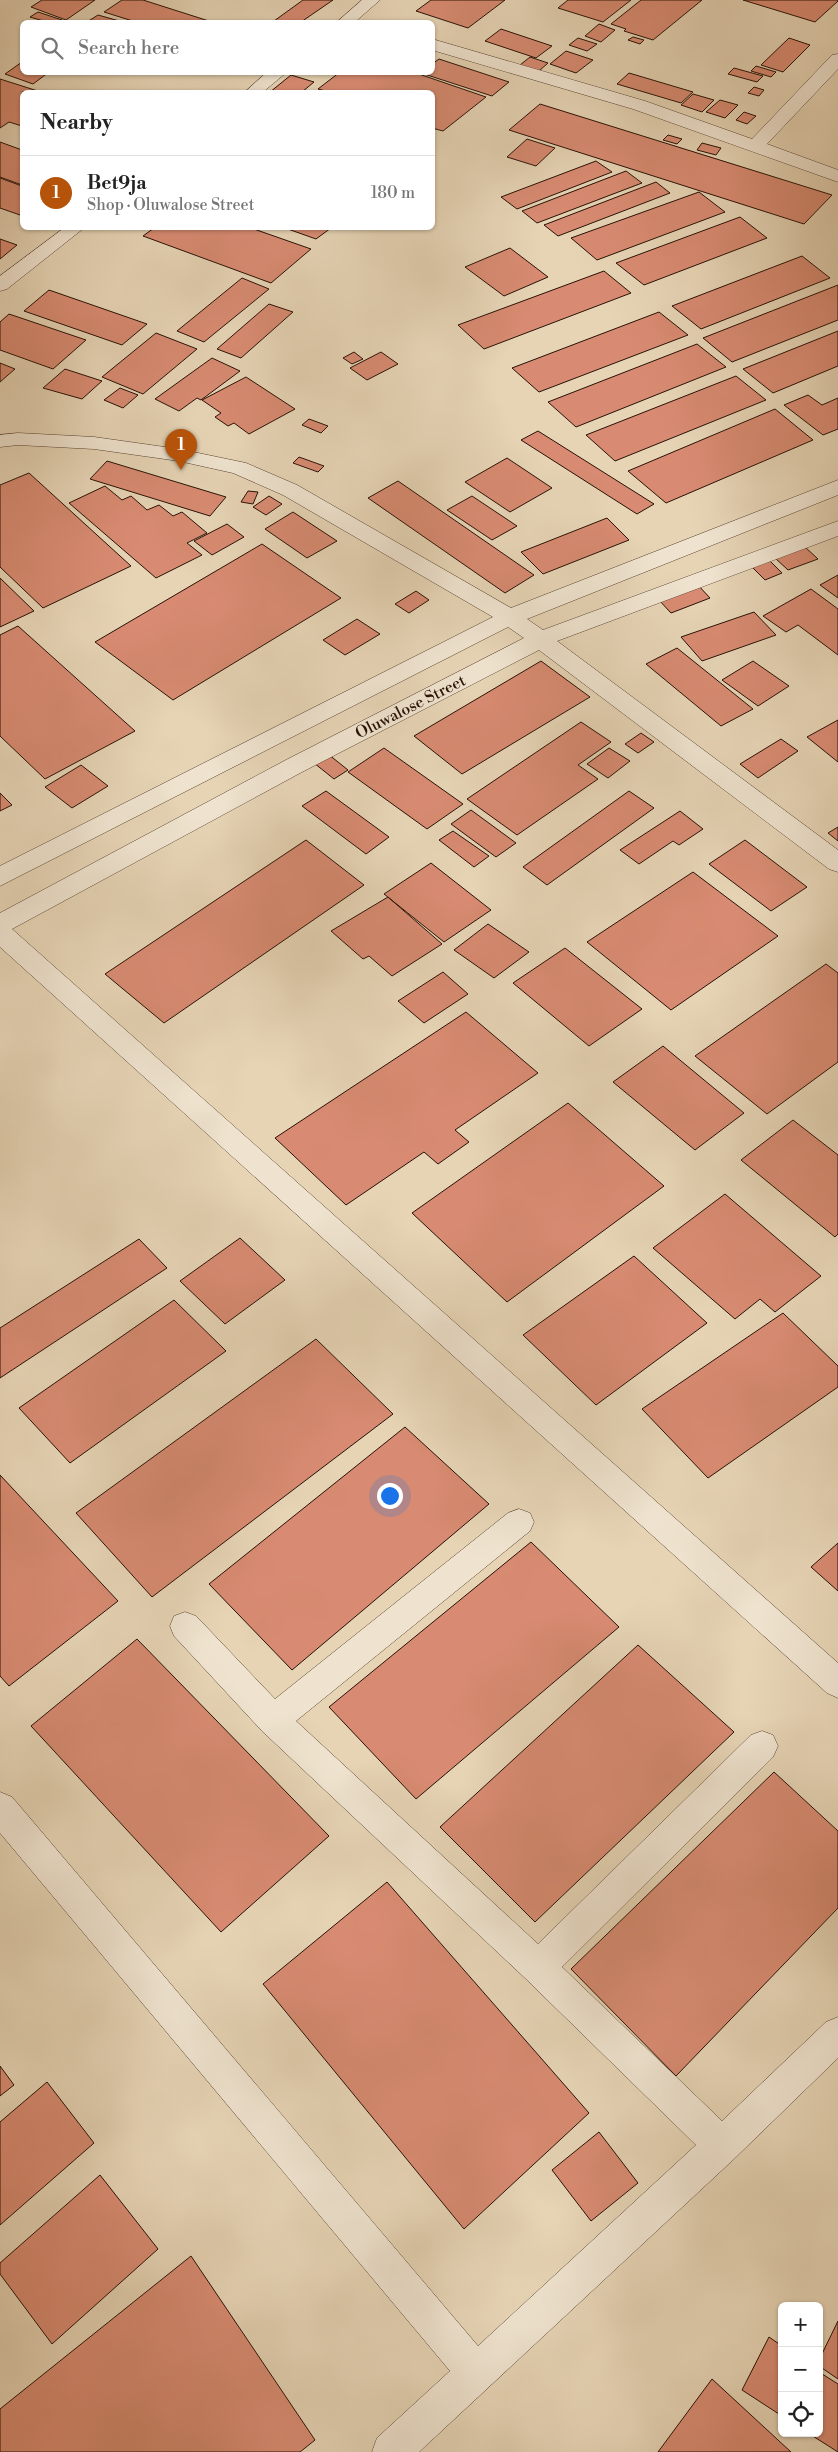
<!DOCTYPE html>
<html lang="en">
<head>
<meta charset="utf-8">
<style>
	body { margin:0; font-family:"Libre Bodoni",serif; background:#f2f2f2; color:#222 }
	.controls { position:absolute; right:15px; bottom:15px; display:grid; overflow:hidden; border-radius:8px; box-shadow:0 1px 4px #0004 }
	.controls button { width:45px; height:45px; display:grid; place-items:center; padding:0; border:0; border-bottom:1px solid #e0e0e0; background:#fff; color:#222; font:25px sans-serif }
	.you { position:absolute; left:389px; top:1495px; width:18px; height:18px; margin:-12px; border:4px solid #fff; border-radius:50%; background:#1a73e8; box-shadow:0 0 0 8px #1a73e833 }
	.badge { display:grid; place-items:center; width:32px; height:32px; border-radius:50%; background:#b45309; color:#fff; font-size:16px; font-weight:700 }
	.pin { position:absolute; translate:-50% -41px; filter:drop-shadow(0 1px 2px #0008) }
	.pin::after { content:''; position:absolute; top:26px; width:18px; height:15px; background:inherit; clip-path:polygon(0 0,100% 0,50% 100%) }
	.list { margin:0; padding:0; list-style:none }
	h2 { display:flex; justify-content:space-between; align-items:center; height:65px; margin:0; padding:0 20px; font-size:21px }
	h2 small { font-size:16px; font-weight:400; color:#767676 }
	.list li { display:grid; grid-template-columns:32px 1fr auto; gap:15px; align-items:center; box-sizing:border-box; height:75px; padding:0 20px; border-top:1px solid #e0e0e0 }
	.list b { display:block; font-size:19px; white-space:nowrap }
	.list p { margin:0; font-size:16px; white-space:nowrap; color:#767676 }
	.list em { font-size:16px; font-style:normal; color:#767676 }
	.icon { flex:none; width:28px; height:28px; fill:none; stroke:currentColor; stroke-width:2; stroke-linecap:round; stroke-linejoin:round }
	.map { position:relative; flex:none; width:838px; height:2452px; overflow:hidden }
	.search { position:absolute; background:#fff; box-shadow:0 1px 4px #0004; left:20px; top:20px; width:415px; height:55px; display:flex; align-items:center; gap:12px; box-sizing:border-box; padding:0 18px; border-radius:8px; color:#767676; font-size:19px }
	.panel { position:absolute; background:#fff; box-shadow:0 1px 4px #0004; left:20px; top:90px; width:415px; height:140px; border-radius:8px }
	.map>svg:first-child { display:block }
</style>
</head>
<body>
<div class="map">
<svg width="838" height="2452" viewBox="0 0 838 2452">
	<rect width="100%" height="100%" fill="#e6d4b5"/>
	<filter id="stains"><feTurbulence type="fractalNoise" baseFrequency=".004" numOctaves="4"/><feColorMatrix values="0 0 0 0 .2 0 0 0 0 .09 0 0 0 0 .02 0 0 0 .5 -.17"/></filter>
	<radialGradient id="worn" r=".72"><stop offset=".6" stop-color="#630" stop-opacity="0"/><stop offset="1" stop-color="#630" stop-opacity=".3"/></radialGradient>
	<path fill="#d88b72" stroke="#281105" d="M42,0h53l-29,20 -35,-13z
		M122,0h21l69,22h-76l-32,-10z
		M303,0h30l-32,22 -27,-1z
		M431,0h74l-37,28 -52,-17z
		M568,0h63l-28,22 -45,-14z
		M641,0h61l-49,40 -29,-9 2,-2 -15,-5z
		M743,0h95v1l-23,21z
		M38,12l24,8 -4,2h-11l-17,-5z
		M98,15l25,7h-36z
		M599,24l16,6 -14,12 -16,-6z
		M501,29l51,17 -16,12 -51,-17z
		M633,37l11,3 -4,4 -12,-4z
		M578,38l19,6 -10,7 -18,-6z
		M789,38l21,7 -27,27 -22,-7z
		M566,51l27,9 -17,13 -26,-9z
		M530,57l18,6 -9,8 -19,-6z
		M439,59l70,23 -17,14 -71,-23 11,-1v-8z
		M22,62v10h27l-16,12 -28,-10z
		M756,66l20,6 -5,5 -20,-6z
		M734,68l29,8 -6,6 -29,-8z
		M340,72h73l73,25 -43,34 -11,-3v-36h-103l-11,-3z
		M629,73l64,19 -12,11 -64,-19z
		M291,75l23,7 -12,10h-32z
		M0,79l41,13h-19v34l-13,-4 -9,6z
		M754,87l10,3 -5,6 -11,-3z
		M693,94l21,6 -12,12 -21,-7z
		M720,100l18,5 -13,13 -19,-6z
		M540,104l292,91 -28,29 -295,-94z
		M744,112l12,4 -9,8 -11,-4z
		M668,135l14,4 -5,5 -14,-4z
		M527,139l28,9 -19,18 -29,-9z
		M0,142l22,8v35l-22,-8z
		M702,143l19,5 -5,7 -19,-5z
		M596,161l16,11 -95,37 -16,-12z
		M626,171l16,12 -105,40 -15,-12z
		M0,178l22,8v26l-2,3 -20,-7z
		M656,182l14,11 -112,43 -14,-11z
		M699,192l26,20 -128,48 -26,-22z
		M740,217l27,21 -123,47 -28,-22z
		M154,228h97l60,21 -40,34 -128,-47z
		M285,228h46l-15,11z
		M0,239l17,6 -17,14z
		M510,248l38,29 -44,19 -39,-29z
		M802,256l28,22 -129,51 -29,-23z
		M604,271l27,22 -147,56 -26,-24z
		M242,278l27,11 -65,53 -27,-11z
		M838,285v35l-106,42 -29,-24z
		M49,290l98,34 -25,21 -98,-34z
		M269,304l24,8 -52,46 -24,-9z
		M659,312l29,23 -149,57 -27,-24z
		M9,314l77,26 -33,29 -53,-19v-28z
		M838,331v35l-65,27 -30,-24z
		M156,333l41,16 -54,45 -41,-17z
		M697,344l29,23 -150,60 -28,-25z
		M354,352l9,7 -11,5 -9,-6z
		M381,352l17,12 -31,16 -17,-12z
		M212,358l28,13 -39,29 -4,-2 -18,13 -24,-12z
		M0,363l15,6 -15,13z
		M65,369l37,12 -20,18 -39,-11z
		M736,376l30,24 -151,61 -29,-26z
		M246,377l49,32 -46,25 -15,-11 -6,3 -13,-9 6,-4 -19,-13z
		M120,388l18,7 -15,13 -19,-8z
		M808,395l14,10 16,-7v31l-15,6 -39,-30z
		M775,409l38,31 -147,63 -38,-32z
		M309,419l19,7 -7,7 -19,-8z
		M538,431l116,73 -17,10 -116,-74z
		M299,457l25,9 -6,6 -25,-9z
		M507,458l45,30 -42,24 -45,-30z
		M107,461l119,36 -16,19 -120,-37z
		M29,473l102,93 -88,42 -43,-41v-82z
		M398,481l136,94 -29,18 -137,-95z
		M105,486l17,14 9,-4 16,14 12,-5 14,11 9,-4 25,21 -20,10 15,12 -46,23 -87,-75z
		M248,491l10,1 -5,12 -12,-2z
		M269,496l13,8 -16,11 -13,-8z
		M472,496l45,30 -25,14 -45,-30z
		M293,512l44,29 -30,17 -42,-29z
		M607,518l22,22 -86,34 -22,-22z
		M227,524l17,13 -32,18 -18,-14z
		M262,544l79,54 -168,102 -78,-58z
		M805,547l13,12 -30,11 -13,-12z
		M769,560l13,13 -17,7 -14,-14z
		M838,575v23l-18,-13z
		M0,578l34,33 -34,16z
		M697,584l13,14 -39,15 -13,-14z
		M811,589l27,20v46l-40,-30 -12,7 -23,-16z
		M416,591l13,9 -20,13 -14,-9z
		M754,612l22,23 -74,26 -21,-24z
		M357,619l23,15 -35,21 -22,-15z
		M18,626l117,105 -90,48 -45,-43v-101z
		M677,648l76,61 -32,17 -75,-62z
		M541,661l49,36 -128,77 -48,-38z
		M753,661l36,25 -31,20 -36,-26z
		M838,720v42l-31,-25z
		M581,722l30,20 -33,23 20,14 -81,56 -50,-36z
		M641,733l13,9 -16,11 -13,-9z
		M781,739l17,12 -40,27 -18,-14z
		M384,748l79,56 -36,25 -79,-57z
		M609,748l21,13 -22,17 -21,-14z
		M328,754l20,16 -14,9 -20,-16z
		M81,765l27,21 -36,22 -27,-21z
		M326,791l63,46 -23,17 -64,-48z
		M629,791l25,17 -107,77 -24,-18z
		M0,793l12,12 -12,6z
		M471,810l45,33 -20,14 -45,-33z
		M680,811l23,18 -24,16 -6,-4 -34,23 -19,-14z
		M838,827v14l-10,-8z
		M453,831l36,25 -15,11 -35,-27z
		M306,840l58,45 -200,138 -59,-49z
		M745,840l62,47 -36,24 -62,-47z
		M431,863l60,47 -47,32 -60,-48z
		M693,872l85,64 -107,74 -84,-68z
		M388,897l54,47 -50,32 -23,-20 -6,3 -32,-28z
		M488,924l41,28 -35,26 -40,-28z
		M565,948l77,61 -53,37 -76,-63z
		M826,964l12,9v89l-71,52 -72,-58z
		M443,972l25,22 -44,29 -26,-22z
		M466,1012l72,61 -83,57 14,12 -31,22 -14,-12 -78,53 -71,-67z
		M663,1046l81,67 -49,37 -82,-68z
		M568,1103l96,83 -157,116 -95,-89z
		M793,1120l45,35v79l-3,3 -94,-77z
		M725,1194l96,82 -46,36 -15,-13 -25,20 -82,-71z
		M240,1238l45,42 -60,44 -45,-43z
		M139,1239l28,29 -167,110v-50z
		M634,1256l73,67 -111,82 -73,-70z
		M174,1300l52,51 -156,112 -51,-55z
		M783,1313l55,53v21l-130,91 -66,-69z
		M316,1339l77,75 -241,183 -76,-84z
		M405,1427l84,77 -197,166 -83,-86z
		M0,1475l118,126 -109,85 -9,-10z
		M531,1542l88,85 -203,172 -87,-92z
		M838,1543v48l-27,-24z
		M137,1639l192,197 -108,96 -190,-206z
		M638,1645l96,87 -199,190 -95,-95z
		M774,1772l64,59v77l-162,168 -105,-107z
		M387,1882l202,231 -125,116 -201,-245z
		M0,2066l14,19 -14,11z
		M47,2082l47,61 -94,82v-103z
		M599,2132l39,51 -47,38 -39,-51z
		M100,2175l58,74 -106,95 -52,-70v-11z
		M191,2256l124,184 -15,12h-300v-43z
		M838,2321v58l-19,-13v-6z
		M769,2337l13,9v70l-40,-26z
		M819,2372l19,12v68l-30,-19h11z
		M712,2379l79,73h-133z"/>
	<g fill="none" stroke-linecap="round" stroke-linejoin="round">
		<defs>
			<path id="minor" d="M362,0h18l-25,22h-18z
				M432,39l213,62 107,38 80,-84 6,-1v15l-71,75 71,26v12l-205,-73 -201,-59z
				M267,72h20l-24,20h-18z
				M64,228h20l-77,61 -7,2v-15z
				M18,433l76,4 85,12 67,14 51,22 214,123 327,-128v15l-311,124 16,11 295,-109v15l-281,105 281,209v22l-9,-3 -290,-219 -237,122 -290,157 826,734v35l-11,-5 -827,-746v-34l286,-153 238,-122 -16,-11 -508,259v-20l493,-249 -210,-122 -50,-22 -54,-12 -85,-12 -76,-4 -18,2v-12z
				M519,1509l11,4 4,9 -4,9 -234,190 242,223 213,-209 11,-4 11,4 5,11 -5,11 -211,210 160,154 104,-99 12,-5v41l-104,101 -315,293h-47l5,-14 73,-67 -450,-538v-41l12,5 466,549 218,-201 -170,-166 -264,-248 -88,-95 -4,-10 4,-10 11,-4 11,4 79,83 233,-186z"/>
		</defs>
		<use href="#minor" stroke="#584231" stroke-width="1"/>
		<use href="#minor" fill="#efe3cf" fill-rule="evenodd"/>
	</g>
	<g text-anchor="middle" stroke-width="4" stroke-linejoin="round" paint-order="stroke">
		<g font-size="16" fill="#281105" stroke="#efe3cf">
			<text transform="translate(410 706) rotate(-27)" y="6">Oluwalose Street</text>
		</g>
	</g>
	<rect width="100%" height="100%" filter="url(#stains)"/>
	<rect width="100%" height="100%" fill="url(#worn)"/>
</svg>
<div class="controls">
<button>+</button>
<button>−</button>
<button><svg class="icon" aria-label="locate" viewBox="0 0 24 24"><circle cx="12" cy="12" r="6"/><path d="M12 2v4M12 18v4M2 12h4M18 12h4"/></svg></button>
</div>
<div class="you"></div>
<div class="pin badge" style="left:181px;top:470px">1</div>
<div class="search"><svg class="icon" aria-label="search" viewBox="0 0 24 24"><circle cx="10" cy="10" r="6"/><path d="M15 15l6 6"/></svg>Search here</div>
<section class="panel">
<h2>Nearby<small></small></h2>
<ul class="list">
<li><span class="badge">1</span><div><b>Bet9ja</b><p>Shop · Oluwalose Street</p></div><em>180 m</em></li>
</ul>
</section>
</div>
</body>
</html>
